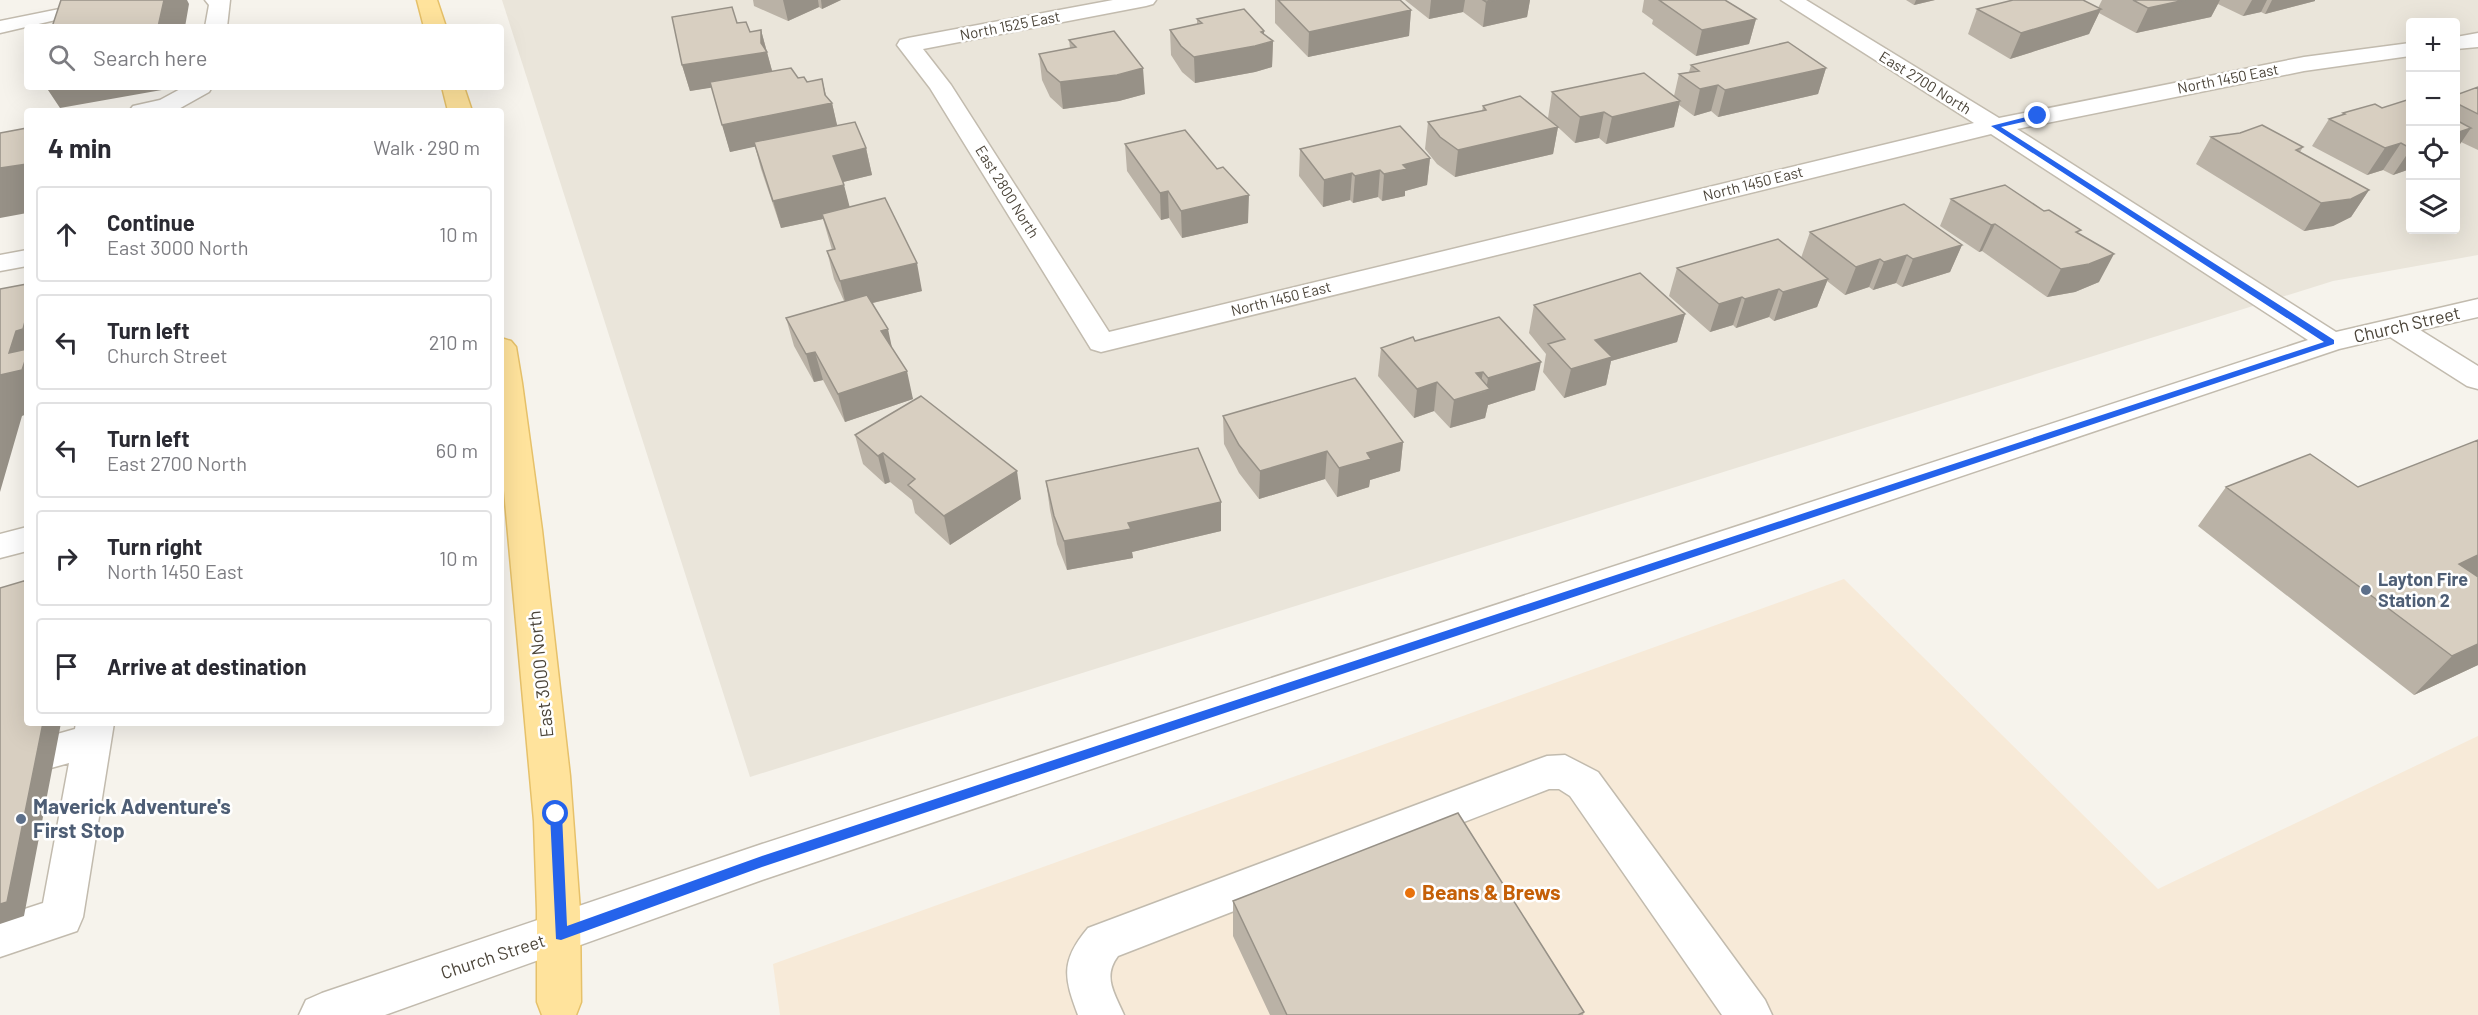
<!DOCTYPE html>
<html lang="en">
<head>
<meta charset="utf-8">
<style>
	body { margin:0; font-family:Barlow,sans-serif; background:#f7f7f7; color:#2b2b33 }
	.controls { position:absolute; right:18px; top:18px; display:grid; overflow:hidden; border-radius:6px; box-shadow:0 6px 24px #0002 }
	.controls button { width:54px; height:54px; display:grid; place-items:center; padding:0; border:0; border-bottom:2px solid #e1e1e2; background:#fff; color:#2b2b33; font:30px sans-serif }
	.stop { position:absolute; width:18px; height:18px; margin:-14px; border:4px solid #2563eb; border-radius:50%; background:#fff }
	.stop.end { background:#2563eb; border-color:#fff; box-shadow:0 2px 6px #0008 }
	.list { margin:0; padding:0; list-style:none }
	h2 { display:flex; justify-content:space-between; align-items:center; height:78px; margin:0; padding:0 24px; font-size:26px }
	h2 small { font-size:20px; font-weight:400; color:#7c7c81 }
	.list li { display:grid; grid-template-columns:39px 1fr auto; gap:18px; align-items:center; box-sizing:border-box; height:96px; margin:0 12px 12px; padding:0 12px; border:2px solid #e1e1e2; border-radius:6px }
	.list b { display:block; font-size:22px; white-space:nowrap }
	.list p { margin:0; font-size:20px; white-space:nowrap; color:#7c7c81 }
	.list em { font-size:20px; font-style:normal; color:#7c7c81 }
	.icon { flex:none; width:33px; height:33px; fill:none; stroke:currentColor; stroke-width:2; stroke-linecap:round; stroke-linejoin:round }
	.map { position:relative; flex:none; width:2478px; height:1015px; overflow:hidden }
	.search { position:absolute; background:#fff; box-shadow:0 6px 24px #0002; left:24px; top:24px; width:480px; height:66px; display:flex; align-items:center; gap:15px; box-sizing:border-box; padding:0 21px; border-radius:6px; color:#7c7c81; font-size:22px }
	.panel { position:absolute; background:#fff; box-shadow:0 6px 24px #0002; left:24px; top:108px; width:480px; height:618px; border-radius:6px }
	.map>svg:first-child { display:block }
</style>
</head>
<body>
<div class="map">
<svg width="2478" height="1015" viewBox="0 0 2478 1015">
	<rect width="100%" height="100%" fill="#f6f3ec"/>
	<path fill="#eae5da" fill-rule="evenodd" d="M502,0h1976v255l-145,26 -1583,496zM2410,22h46v208h-46z"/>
	<path fill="#f7ead8" d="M1844,579l314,310 320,-153v279h-1698l-7,-51z"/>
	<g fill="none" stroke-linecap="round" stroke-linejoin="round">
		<defs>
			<path id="minor" d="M104,0h51l-3,4 -7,2 -85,13 -60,14v-12z
				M205,0h25l-3,27h-22l4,-22z
				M1113,0h43l-3,4 -7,2 -223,43 28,36 158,247 865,-209 -193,-123h25l193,118 305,-61 106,-14v13l-106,15 -287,58 319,203 142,-33v18l-58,13 58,36v23l-11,-3 -77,-49 -51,12 -1577,531 -377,135h-86l7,-15 16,-7 440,-149 1546,-504 -317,-206 -890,218 -10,-3 -161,-261 -33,-43 3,-5 8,-2z
				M2478,33v14l-22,2v-12z
				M184,87h28l-3,5 -34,19h-46l4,-5 27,-6z
				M27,250v16l-27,5v-16z
				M27,527v24l-27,7v-24z
				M76,723h38l-31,194 -6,14 -77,26v-40l43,-14 26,-140 -69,19v-32l75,-21z
				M1565,755l33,17 167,228 7,15h-50l-152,-219 -11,-7h-10l-431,167c-16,21 -3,38 6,59h-46c-14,-37 -18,-54 10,-87l445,-167 14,-5z"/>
			<path id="major" d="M417,0h20l9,27h-22z
				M442,87h22l8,24h-24z
				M501,338l10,3 5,6 6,36 20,147 28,246 10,135 1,91 -5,13h-34l-5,-13v-91l-3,-90 -33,-364z"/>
		</defs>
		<use href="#minor" stroke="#c2bbae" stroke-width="3"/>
		<use href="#major" stroke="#e6c16a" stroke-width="3"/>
		<use href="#minor" fill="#fff" fill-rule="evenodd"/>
		<use href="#major" fill="#ffe39c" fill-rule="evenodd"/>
	</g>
	<path fill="#bab2a6" d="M753,0h88l-19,9 -3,-2 -31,14 -34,-15z
		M1275,0h125l11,10 -2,26 -101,21 -33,-34z
		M1405,0h125l-3,17 -44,10 -20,-15 -34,7z
		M1644,0h81l31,19 -7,25 -53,12 -44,-32 1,-4 -11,-8z
		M1906,0h29l-21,5z
		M2102,0h213v1l-50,13 -4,-2 -18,4 -25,-12 -7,13 -75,16 -37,-20 -10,21 -79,25 -42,-25 9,-25 121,-1z
		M1197,19l67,15 9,7 -1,26 -17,5 -60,11 -13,-11 -11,-17 -1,-25 27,-6z
		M737,23l13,9 11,-2 11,41 26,7 9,4 19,15 6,6 5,23 29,22 6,27 -29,7 6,25 73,84 -49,12 40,96 -68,23 -22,-42 -9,2 -20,-36 -8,-28 58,-17 -10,-22 -7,-28 5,-1 -9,-31 -42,9 -20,-59 -6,-23 -25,6 -18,-65 -22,4 -8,-26z
		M1069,40l76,54 -26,7 -56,8 -13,-12 -8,-17 -3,-26 31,-6z
		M1691,65l135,3 -8,26 -100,23 -7,-6 -17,5 -15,-11 -5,22 -68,17 -7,-6 -24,5 -27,-25 4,-26 122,4 5,-22 10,-2z
		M2478,87v63l-17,-8 -5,8v-55z
		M2410,99v70l-17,6 -10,-5 -16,5 -55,-29 17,-27 13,-4 1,-2 39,-5z
		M1483,106l75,21 -5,27 -98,23 -18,-13 -12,-15 3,-27 54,-11z
		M2211,137l92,10 -3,5 69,38 -18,27 -18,9 -29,5 -108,-67z
		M1125,144l123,79 -66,15 -13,-20 -8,2 -34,-49z
		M1300,149l130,9 -3,27 -22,6v5l-23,5 -4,-4 -25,6 -3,-3 -27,7 -24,-31z
		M1951,199l128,35 20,48 -24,10 -28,5 -65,-46 -3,1 -39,-26z
		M1810,232l152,13 -12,27 -48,15 -6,-4 -23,7 -4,-3 -24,8 -18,-14 -10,26 -43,14 -5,-4 -33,11 -3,-3 -23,7 -41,-36 8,-28 124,-10z
		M1534,305l151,9 -8,28 -66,19 -5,24 -42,13 -21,-26 3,-18 -17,-21z
		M1415,341l120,49 -47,15 -3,13 -35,10 -16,-17 -20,7 -36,-42 3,-28z
		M1223,416l180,26 -3,29 -30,9 -1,7 -32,10 -12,-18 -66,20 -20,-26 -15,-29z
		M855,435l166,64 -71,46 -35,-32 -3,-13 -22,-18 -5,2 -22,-20z
		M2478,440v225l-64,30 -216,-169 28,-39h132z
		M1046,481l175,21v29l-89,21 1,6 -66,12 -10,-26 -7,-34z
		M1233,901l351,111 -1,3h-313l-37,-79z"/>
	<path fill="#979187" d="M164,0h23l2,4 -4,23h-27z
		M783,0h35l1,7 -31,14z
		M821,0h20l-19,9z
		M1431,0h34l-2,12 -34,7z
		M1496,0h34l-3,17 -44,10 3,-25z
		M1916,0h19l-21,5z
		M2185,0h35l-9,17 -75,16 12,-25z
		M2252,0h15l-6,12 -18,4z
		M2272,0h43v1l-50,13z
		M2101,9l-12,25 -79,25 11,-26z
		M1411,10l-2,26 -101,21 1,-25z
		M1756,19l-7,25 -53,12 6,-26z
		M761,30l13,48 -84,13 -8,-26 79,-22z
		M1264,31v13l9,-3 -1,26 -17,5 -60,11 -1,-26z
		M1143,68l2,26 -26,7 -56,8 -3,-27z
		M1826,68l-8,26 -100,23 7,-27z
		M822,79l6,25 4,-1 6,26 -108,23 -8,-27z
		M1718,85l-7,26 -17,5 6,-27z
		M46,87h127v1l-113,20z
		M1680,101l-6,26 -68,17 6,-27z
		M1604,112l-5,26 -24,5 5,-26z
		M1558,127l-5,27 -98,23 3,-27z
		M2471,128l-15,22v-17z
		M2401,143l-18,27 -16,5 18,-27z
		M866,148l6,27 -33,8 -6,-27z
		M2410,150v19l-17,6z
		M1430,158l-3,27 -22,6v5l-23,5 2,-27 19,-9z
		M27,164v49l-27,5v-50z
		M1380,170l-2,27 -25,6 2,-27z
		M1352,173l-2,27 -27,7 1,-27z
		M844,185l7,27 -29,2 1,5 -42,9 -8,-27z
		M2369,190l-18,27 -18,9 -29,5 17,-28z
		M1168,191l1,27 -8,2 -1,-27z
		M1249,195l-1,28 -66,15 -1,-27z
		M1995,224l-13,27 -3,1 12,-27z
		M1962,245l-12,27 -48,15 11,-28z
		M2114,254l-15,28 -24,10 -28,5 14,-28z
		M1907,255l-11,28 -23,7 11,-28z
		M1880,259l-11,28 -24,8 11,-28z
		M917,263l5,28 -75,18 -7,-28z
		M1828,279l-11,28 -43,14 9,-29z
		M1779,289l-10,28 -33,11 9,-29z
		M1742,297l-9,28 -23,7 9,-28z
		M27,314v100l-5,2 -22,76v-117l9,-22 7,-22z
		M1685,314l-8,28 -66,19 -5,24 -42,13 7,-29 24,-29z
		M888,329l6,28 -13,-26z
		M815,352l8,28 -9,2 -8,-28z
		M1541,362l-6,28 -47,15 -3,13 -35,10 4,-28 22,-27 7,-1 -4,21 7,-2 2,-13z
		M907,371l6,28 -68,23 -7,-28z
		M1437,382l-3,29 -20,7 3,-29z
		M1403,442l-3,29 -30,9 -1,7 -32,10 2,-29 28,-15z
		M1327,451l-2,28 -66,20 1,-28z
		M883,453l7,29 -5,2 -7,-28z
		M1017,471l4,28 -71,46 -6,-29z
		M1221,502v29l-89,21 1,6 -66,12 -3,-29 64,-18z
		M2478,555v24l-19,-15z
		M2478,644v21l-64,30 38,-39z
		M43,723h18l-37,193 -24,8v-20z"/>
	<path fill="#d8cfc1" stroke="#979187" stroke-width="1.5" d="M61,0h103l-6,27h-106z
		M1278,0h122l11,10 -102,22z
		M1483,0h13l-10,2z
		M1659,0h66l31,19 -54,11z
		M2013,0h70l18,9 -80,24 -44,-24z
		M2133,0h52l-37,8z
		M732,7l5,16 9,-1 4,10 11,-2v13l6,9 -85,13 -10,-48z
		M1244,9l20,22 -3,1 12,9 -18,5 -61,11 -13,-11 -11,-16 32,-7 -5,-4z
		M1114,31l29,37 -26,7 -57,7 -13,-11 -8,-17 37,-7 -7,-7z
		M1788,42l38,26 -101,22 -7,-5 -18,4 -21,-15 20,-3 -8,-6z
		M791,68l7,10 6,-1 3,5 15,-3 3,16 7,8 -110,22 -12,-43z
		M1644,73l36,28 -68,16 -8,-5 -24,5 -28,-25z
		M2478,87v27l-22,-11v-8z
		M1520,96l38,31 -100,23 -18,-13 -12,-15 58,-12 -3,-4z
		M2410,99v49l-9,-5 -16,5 -56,-29 16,-5 -2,-1 32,-9 7,4z
		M2456,120l15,8 -15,5z
		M855,122l11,26 -33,8 11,29 -71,16 -19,-59z
		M2262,125l41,22 -7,3 73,40 -18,9 -30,4 -110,-66 29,-4z
		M1400,126l30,32 -27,7 4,4 -23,5 -4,-4 -25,6 -3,-3 -28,7 -24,-31z
		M27,128v36l-27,4v-35z
		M1185,130l32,39 6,-2 26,28 -68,16 -13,-20 -8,2 -35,-49z
		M2005,185l39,26 5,-1 32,20 -5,2 38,22 -25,10 -28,5 -66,-45 -4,1 -40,-26z
		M885,198l32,65 -77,18 -13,-30 8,-2 -13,-35z
		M1904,204l58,41 -49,14 -6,-4 -23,7 -4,-3 -24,8 -46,-35z
		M1778,239l50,40 -45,13 -4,-3 -34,10 -3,-2 -23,7 -42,-36z
		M1640,273l45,41 -90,26 17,17 -41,12 -23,-25 17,-5 -31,-34z
		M27,284v30l-4,15 -7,2 -7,22 18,-4v6l-5,15 -22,5v-86z
		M867,295l21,34 -7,2 26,40 -69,23 -23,-42 -9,2 -20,-36z
		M1499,317l42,45 -53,16 -5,-6 -7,1 14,16 -36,11 -17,-18 -20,7 -36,-41 32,-11 2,4z
		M1355,378l48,64 -36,11 4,6 -32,9 -12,-17 -67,20 -21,-26 -16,-29z
		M921,396l96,75 -73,45 -36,-31 7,-6 -32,-26 -5,3 -23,-21z
		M2478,440v115l-19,9 19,13v67l-26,12 -226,-169 84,-33 48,33z
		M1198,448l23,54 -93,21 3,6 -67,12 -10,-25 -8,-35z
		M27,580v143h16l-36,179 -7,2v-316z
		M1458,813l126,199 -6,3h-291l-54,-114z"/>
	<path fill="#2563eb" d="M2038,114l3,4 -40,9 333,213v4l-1572,523 -201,73 -5,-1 -6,-125 6,-5 6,5 5,112 195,-70 1562,-514 -333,-216z"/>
	<g fill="#5c6f8a" stroke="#fff" stroke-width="2">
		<circle cx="2366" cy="590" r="6"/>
		<circle cx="21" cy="819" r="6"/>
	</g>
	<circle fill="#e8710a" stroke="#fff" stroke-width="2" cx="1410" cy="893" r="6"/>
	<g text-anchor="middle" stroke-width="5" stroke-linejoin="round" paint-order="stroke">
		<g font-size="15" fill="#4b4439" stroke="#fff">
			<text transform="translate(1010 26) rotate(-11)" y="5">North 1525 East</text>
			<text transform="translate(2228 79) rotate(-11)" y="5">North 1450 East</text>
			<text transform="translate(1925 83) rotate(32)" y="5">East 2700 North</text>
			<text transform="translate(1753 184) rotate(-14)" y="5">North 1450 East</text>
			<text transform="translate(1007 192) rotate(58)" y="5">East 2800 North</text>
			<text transform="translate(1281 299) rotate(-14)" y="5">North 1450 East</text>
		</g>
		<g font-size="18" fill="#4b4439" stroke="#fff">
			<text transform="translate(2407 325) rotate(-13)" y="6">Church Street</text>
			<text transform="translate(541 674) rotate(-96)" y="6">East 3000 North</text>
			<text transform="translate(493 957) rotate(-18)" y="6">Church Street</text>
		</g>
		<g font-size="18" font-weight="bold" fill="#4e5e75" stroke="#fff" text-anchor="start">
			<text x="2378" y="586">Layton Fire<tspan x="2378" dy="21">Station 2</tspan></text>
		</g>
		<g font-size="21" font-weight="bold" fill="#4e5e75" stroke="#fff" text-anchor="start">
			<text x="33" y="814">Maverick Adventure's<tspan x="33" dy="24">First Stop</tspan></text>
		</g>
		<g font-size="21" font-weight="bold" fill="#c56008" stroke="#fff" text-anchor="start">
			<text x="1422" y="900">Beans &amp; Brews</text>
		</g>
	</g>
</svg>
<div class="controls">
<button>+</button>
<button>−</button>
<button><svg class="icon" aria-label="locate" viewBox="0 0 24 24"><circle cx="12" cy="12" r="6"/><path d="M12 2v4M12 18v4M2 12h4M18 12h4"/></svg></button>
<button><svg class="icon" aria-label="layers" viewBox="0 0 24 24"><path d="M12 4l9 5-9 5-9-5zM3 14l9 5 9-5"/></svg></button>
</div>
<div class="stop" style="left:556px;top:814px"></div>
<div class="stop end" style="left:2038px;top:116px"></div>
<div class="search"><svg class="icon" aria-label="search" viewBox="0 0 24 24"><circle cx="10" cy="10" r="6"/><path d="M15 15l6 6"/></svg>Search here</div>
<section class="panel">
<h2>4 min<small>Walk · 290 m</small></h2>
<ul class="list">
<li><svg class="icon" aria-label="ahead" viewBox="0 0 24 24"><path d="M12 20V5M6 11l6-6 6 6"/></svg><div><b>Continue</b><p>East 3000 North</p></div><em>10 m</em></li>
<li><svg class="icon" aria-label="left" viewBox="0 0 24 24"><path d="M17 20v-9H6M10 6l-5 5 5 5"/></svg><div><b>Turn left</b><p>Church Street</p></div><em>210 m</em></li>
<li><svg class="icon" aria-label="left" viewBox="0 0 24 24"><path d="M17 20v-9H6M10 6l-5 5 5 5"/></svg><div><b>Turn left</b><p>East 2700 North</p></div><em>60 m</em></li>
<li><svg class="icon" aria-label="right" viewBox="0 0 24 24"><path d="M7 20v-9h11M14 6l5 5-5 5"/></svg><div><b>Turn right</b><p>North 1450 East</p></div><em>10 m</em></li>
<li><svg class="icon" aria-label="arrive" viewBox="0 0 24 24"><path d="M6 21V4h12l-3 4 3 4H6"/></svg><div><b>Arrive at destination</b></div></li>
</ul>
</section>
</div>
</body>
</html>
